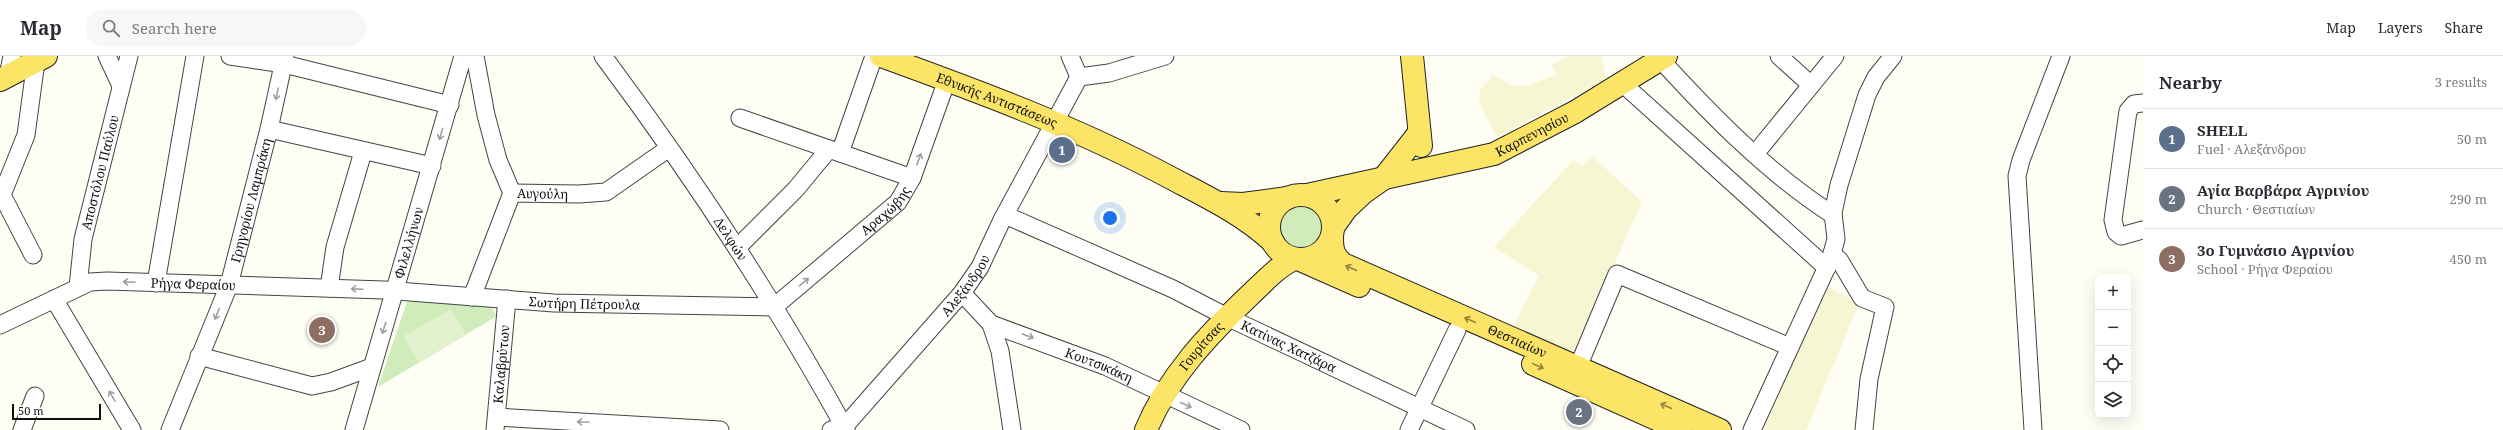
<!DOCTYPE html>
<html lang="en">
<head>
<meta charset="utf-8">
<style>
	body { margin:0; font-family:"Noto Serif",serif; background:#f7f7f7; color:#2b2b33 }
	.controls { position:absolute; right:12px; bottom:12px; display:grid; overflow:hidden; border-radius:8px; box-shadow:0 4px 16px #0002 }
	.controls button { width:36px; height:36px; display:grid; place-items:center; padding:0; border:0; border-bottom:1px solid #e1e1e2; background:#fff; color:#2b2b33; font:20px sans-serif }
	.scale { position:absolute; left:12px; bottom:10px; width:89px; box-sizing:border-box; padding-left:4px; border:2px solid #111; border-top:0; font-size:11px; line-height:14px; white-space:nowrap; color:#111; -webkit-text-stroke:3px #fff; paint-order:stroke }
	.you { position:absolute; left:1110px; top:162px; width:14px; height:14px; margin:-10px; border:3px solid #fff; border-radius:50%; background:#1a73e8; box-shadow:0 0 0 6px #1a73e833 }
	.badge { display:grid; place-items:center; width:26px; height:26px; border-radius:50%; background:#d93025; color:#fff; font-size:13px; font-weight:700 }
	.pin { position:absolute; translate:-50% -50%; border:2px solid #fff; box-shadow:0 1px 4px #0006 }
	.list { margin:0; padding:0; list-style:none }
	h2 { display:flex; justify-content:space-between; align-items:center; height:52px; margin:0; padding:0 16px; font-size:17px }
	h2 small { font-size:13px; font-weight:400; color:#7c7c81 }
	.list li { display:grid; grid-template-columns:26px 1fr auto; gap:12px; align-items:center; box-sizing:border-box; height:60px; padding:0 16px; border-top:1px solid #e1e1e2 }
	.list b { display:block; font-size:15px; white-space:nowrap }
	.list p { margin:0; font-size:13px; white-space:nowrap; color:#7c7c81 }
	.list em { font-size:13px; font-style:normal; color:#7c7c81 }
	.icon { flex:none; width:22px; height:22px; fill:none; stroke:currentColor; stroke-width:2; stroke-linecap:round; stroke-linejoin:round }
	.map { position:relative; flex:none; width:2143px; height:374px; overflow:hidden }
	header { display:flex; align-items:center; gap:24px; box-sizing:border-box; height:56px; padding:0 20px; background:#fff; border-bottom:1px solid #e1e1e2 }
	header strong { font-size:19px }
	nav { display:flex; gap:22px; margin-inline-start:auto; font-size:14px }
	.search { width:280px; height:36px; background:#f7f7f7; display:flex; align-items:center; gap:10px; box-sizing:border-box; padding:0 14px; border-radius:16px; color:#7c7c81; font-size:15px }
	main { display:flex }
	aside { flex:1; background:#fff }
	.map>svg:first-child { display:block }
</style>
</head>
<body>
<header>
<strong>Map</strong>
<div class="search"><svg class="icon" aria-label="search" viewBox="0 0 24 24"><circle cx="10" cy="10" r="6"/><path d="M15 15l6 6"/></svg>Search here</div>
<nav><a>Map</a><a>Layers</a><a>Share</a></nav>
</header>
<main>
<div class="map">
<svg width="2143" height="374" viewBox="0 0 2143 374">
	<rect width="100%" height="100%" fill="#fffef4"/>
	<path fill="#f7f6d2" d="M1568,0h33l5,23 -109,58 -18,-34 1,-13 13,-15 18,10 14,1 31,-11 -4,-10z
		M1592,100l50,46 -68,152 -61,-27 26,-51 -45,-29 79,-87 9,6z
		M1829,231l30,17 -53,126h-46z"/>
	<path fill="#d0ecbb" d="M1274 170a26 26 0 1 1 52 0a26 26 0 1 1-52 0Z
		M408,243l82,6 7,11 -119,71z"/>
	<path fill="#e3f2ce" d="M451,253l15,26 -47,28 -15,-27z"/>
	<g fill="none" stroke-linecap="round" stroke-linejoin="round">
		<defs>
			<g id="minor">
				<path d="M107,0l14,30"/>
				<path d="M230,0l54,8 166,41"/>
				<path d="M475,0l11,59 12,45 14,33"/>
				<path id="s1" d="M603,0c89,119 171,244 243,374"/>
				<path d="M1070,0l9,21"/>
				<path d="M1779,0l32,29"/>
				<path d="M1661,4c51,56 108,114 172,155"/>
				<path d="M8,20l4,-20"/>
				<path d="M1079,21l30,-4 56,-17"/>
				<path d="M1622,27l205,185"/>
				<path d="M2143,47l-9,1 -6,7 -15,109 3,12 5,4 22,-6"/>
				<path d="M740,62l172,60"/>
				<path d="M269,73l163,37"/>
				<path d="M840,97l34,-97"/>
				<path d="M1755,98l80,-98"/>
				<path id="s2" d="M1002,164l5,-3 5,1 161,71 54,28 239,113"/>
				<path d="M737,192l59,-59 33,-40"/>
				<path d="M1832,197l8,8 22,37 23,9 -16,72 -5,51"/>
				<path d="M33,199l-31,-60 24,-60 10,-74"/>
				<path d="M156,227l39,-227"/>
				<path id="s3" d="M78,231l5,-48 46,-183"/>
				<path d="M329,232l6,-41 28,-95"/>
				<path id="s4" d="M962,237l29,31 114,42 136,64"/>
				<path id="s5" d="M472,241l40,-104 67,1 27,-2 63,-44"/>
				<path d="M54,243l78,131"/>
				<path d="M991,268l9,27 12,79"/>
				<path id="s6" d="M0,269l90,-43 17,-1 277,9 170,13 220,4 124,-105 14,-24 35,-98"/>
				<path d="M199,300l113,30 19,-4 41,-15"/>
				<path d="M1578,311l39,-93 173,73"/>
				<path d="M497,361l223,13"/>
				<path d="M22,374l13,-34"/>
				<path id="s7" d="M170,374l59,-145 40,-156 16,-73"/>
				<path id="s8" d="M354,374l109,-374"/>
				<path id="s9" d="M495,374l12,-131"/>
				<path id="s10" d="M831,374l13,-3 118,-134 18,-26 22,-47 77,-143"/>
				<path d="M1409,374l48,-100"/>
				<path d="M1752,374l79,-172 5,-19 -3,-26 6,-28 28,-90 9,-18 17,-21"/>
				<path d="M2033,374l-16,-254 4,-16 40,-104"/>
			</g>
			<g id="major">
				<path id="s11" d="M881,0c99,36 197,72 290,122 36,19 72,36 102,64"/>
				<path d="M1412,0l9,90"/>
				<path d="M0,24l46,-24"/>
				<circle cx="1301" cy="171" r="32"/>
				<path id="s12" d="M1307,139l187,-41 81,-42 91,-56"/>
				<path d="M1221,147l22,1 44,-6"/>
				<path d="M1334,170l12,-17 17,-16 20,-14 36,-46"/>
				<path id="s13" d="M1332,181c0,12 1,19 11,27l377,166"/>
				<path d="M1298,203l61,27"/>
				<path d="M1533,308l148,66"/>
				<path id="s14" d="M1146,374c22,-53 63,-96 104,-135 14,-13 27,-28 44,-36"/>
			</g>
		</defs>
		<use href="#minor" stroke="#444" stroke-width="19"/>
		<use href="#major" stroke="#222" stroke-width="24"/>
		<use href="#minor" stroke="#fff" stroke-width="17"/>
		<use href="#major" stroke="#fce467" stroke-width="22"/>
	</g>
	<defs><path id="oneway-shaft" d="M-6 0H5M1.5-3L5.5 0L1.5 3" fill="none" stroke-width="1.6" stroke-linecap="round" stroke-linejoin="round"/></defs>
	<g stroke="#a0a0a0">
		<use href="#oneway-shaft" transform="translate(277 38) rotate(102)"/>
		<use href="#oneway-shaft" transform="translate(441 78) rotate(106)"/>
		<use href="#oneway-shaft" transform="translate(919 103) rotate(-70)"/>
		<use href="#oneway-shaft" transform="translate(129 226) rotate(-177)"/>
		<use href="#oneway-shaft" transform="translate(804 226) rotate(-40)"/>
		<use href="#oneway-shaft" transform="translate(357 233) rotate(-178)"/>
		<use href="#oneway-shaft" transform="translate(217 258) rotate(113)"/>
		<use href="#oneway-shaft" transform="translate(384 272) rotate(108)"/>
		<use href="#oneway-shaft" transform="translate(1028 280) rotate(20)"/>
		<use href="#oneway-shaft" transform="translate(112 340) rotate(-121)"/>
		<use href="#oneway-shaft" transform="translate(1186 349) rotate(24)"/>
		<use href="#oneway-shaft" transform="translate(583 366) rotate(-177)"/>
	</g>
	<g stroke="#928540">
		<use href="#oneway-shaft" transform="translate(1351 212) rotate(-156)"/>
		<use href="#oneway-shaft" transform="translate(1470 264) rotate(-156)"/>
		<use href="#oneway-shaft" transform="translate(1538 310) rotate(24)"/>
		<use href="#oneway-shaft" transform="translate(1666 350) rotate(-156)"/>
	</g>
	<g text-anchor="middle" stroke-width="4" stroke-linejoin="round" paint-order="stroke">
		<g font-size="13" fill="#111" stroke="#fff">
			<text dy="5" stroke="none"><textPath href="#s11" startOffset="124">Εθνικής Αντιστάσεως</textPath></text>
			<text dy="5" stroke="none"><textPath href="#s12" startOffset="234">Καρπενησίου</textPath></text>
			<text dy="5" stroke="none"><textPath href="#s3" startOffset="117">Αποστόλου Παύλου</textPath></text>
			<text dy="5" stroke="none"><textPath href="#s5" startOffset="142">Αυγούλη</textPath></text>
			<text dy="5" stroke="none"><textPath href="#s7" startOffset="244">Γρηγορίου Λαμπράκη</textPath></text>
			<text dy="5" stroke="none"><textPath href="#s6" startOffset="932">Αραχώβης</textPath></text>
			<text dy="5" stroke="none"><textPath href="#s1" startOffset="223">Δελφών</textPath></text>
			<text dy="5" stroke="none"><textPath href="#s8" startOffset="195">Φιλελλήνων</textPath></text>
			<text dy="5" stroke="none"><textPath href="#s6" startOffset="203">Ρήγα Φεραίου</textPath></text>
			<text dy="5" stroke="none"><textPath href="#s10" startOffset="200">Αλεξάνδρου</textPath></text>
			<text dy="5" stroke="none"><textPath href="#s6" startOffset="595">Σωτήρη Πέτρουλα</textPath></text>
			<text dy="5" stroke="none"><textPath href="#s13" startOffset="221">Θεστιαίων</textPath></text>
			<text dy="5" stroke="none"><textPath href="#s2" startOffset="316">Κατίνας Χατζάρα</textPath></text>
			<text dy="5" stroke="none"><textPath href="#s14" startOffset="101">Γουρίτσας</textPath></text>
			<text dy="5" stroke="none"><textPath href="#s4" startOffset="158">Κουτσικάκη</textPath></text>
			<text dy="5" stroke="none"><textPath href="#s9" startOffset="66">Καλαβρύτων</textPath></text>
		</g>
	</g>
</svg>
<div class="controls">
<button>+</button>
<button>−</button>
<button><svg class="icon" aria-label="locate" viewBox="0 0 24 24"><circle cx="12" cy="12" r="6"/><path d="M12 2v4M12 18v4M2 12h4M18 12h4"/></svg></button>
<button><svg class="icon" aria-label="layers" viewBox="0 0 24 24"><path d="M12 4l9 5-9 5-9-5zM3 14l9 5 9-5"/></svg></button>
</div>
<div class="scale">50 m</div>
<div class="you"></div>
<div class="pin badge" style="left:1062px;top:94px;background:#5c6f8a">1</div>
<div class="pin badge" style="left:1579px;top:356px;background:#6b7280">2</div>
<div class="pin badge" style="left:322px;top:274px;background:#8d6e63">3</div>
</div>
<aside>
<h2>Nearby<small>3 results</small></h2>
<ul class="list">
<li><span class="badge" style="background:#5c6f8a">1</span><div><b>SHELL</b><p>Fuel · Αλεξάνδρου</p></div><em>50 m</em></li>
<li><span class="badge" style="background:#6b7280">2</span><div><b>Αγία Βαρβάρα Αγρινίου</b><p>Church · Θεστιαίων</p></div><em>290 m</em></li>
<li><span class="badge" style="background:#8d6e63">3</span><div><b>3ο Γυμνάσιο Αγρινίου</b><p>School · Ρήγα Φεραίου</p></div><em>450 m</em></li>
</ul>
</aside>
</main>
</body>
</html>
